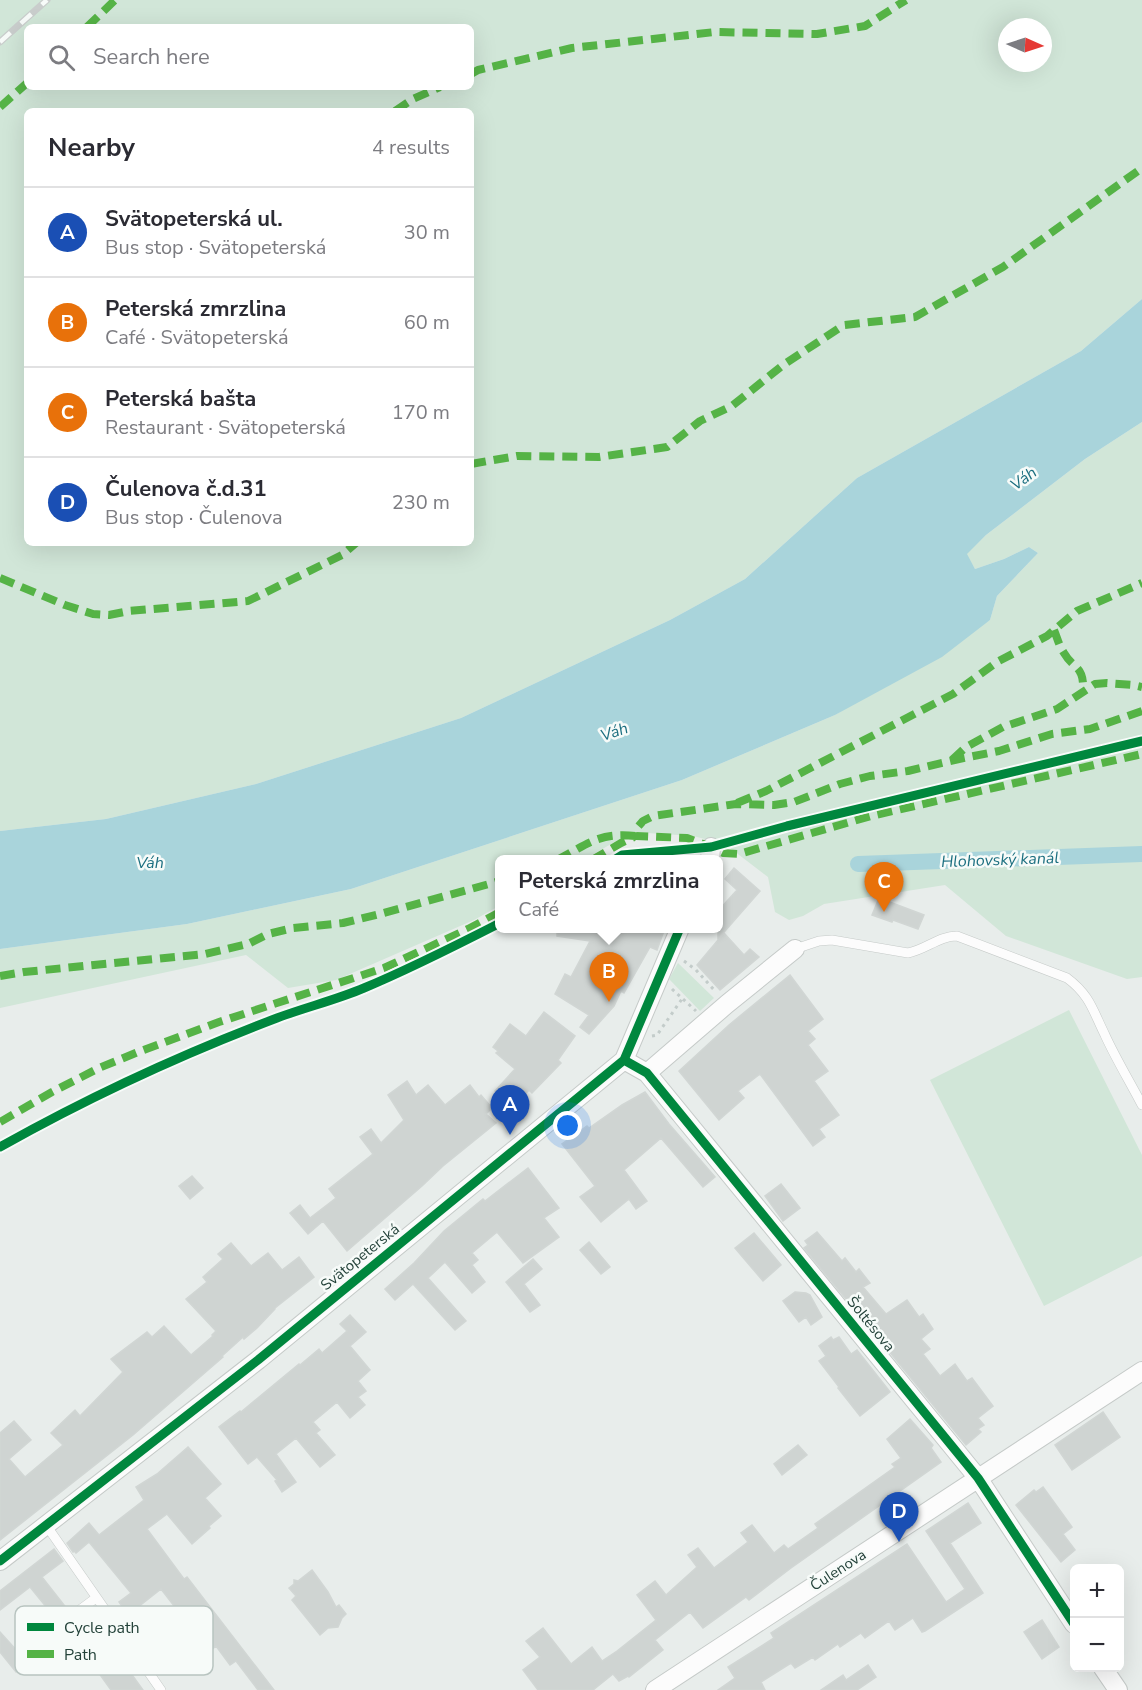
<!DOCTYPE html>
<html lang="en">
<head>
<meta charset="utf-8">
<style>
	body { margin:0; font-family:"Nunito Sans",sans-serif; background:#f2f2f3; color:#2b2b33 }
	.controls { position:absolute; right:18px; bottom:18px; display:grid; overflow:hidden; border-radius:9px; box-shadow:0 6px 24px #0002 }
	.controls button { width:54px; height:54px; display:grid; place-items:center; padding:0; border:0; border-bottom:2px solid #e1e1e2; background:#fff; color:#2b2b33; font:30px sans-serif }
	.compass { position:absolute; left:998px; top:18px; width:54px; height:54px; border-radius:50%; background:#fff; box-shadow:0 6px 24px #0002; rotate:93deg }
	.you { position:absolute; left:568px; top:1126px; width:21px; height:21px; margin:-15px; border:4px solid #fff; border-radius:50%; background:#1a73e8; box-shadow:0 0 0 9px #1a73e833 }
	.badge { display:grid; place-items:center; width:39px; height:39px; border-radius:50%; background:#697e78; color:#fff; font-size:20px; font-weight:700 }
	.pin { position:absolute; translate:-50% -50px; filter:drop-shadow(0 2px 3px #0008) }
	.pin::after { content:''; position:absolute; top:32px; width:21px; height:18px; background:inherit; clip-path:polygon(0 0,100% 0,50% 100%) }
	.popup { position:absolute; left:495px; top:855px; width:228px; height:78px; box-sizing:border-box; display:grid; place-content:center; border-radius:9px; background:#fff; filter:drop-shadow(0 2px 4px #0005); font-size:20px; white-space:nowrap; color:#7c7c81 }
	.popup b { font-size:22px; color:#2b2b33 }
	.popup::after { content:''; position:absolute; left:50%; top:100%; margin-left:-12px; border:12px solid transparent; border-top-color:#fff }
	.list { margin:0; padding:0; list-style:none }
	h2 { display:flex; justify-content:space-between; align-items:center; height:78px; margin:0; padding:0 24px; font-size:26px }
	h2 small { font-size:20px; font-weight:400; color:#7c7c81 }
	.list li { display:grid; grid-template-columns:39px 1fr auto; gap:18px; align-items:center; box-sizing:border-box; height:90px; padding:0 24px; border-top:2px solid #e1e1e2 }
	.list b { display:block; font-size:22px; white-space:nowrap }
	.list p { margin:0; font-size:20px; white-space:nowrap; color:#7c7c81 }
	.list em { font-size:20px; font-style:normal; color:#7c7c81 }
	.icon { flex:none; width:33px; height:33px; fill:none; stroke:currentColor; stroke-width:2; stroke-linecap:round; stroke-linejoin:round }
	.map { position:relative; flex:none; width:1142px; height:1690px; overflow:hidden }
	.search { position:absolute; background:#fff; box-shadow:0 6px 24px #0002; left:24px; top:24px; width:450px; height:66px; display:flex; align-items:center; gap:15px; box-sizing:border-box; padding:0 21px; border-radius:9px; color:#7c7c81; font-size:22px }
	.panel { position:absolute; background:#fff; box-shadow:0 6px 24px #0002; left:24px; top:108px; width:450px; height:438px; border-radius:9px }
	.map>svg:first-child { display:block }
</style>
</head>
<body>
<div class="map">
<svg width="1142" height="1690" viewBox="0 0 1142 1690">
	<rect width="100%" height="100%" fill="#e8edeb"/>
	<path fill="#d1e6d8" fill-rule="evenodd" d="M0,0h1142v299l-61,52 -224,127 -112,101 -75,41 -209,98 -205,66 -150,35 -106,12zM27,27h444v60h-444zM1007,27h36v36h-36zM27,111h444v432h-444z
		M1142,422v555l-15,2 -121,-43 -61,-51 -121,19 -21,12 -14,4 -14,-8 -7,-35 -38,-29 -17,-7 -20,-5 -61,-4 -47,27 -85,1 -1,46 -25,14 -138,60 -48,8 -42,-33 -246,53v-59l187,-25 164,-35 331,-109 153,-65 155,-95 7,-24 41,-43 -9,-6 -25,12 -29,10 -9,-15 20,-19 99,-76z
		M678,963l36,35 -14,13 -31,-32z
		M1069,1010l73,145v101l-98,50 -114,-226z"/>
	<path fill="#a9d4db" d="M1142,299v123l-57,37 -99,76 -19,19 8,15 29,-10 25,-12 9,6 -41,43 -7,24 -48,37 -107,58 -153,65 -331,109 -164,35 -187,25v-118l106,-12 150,-35 205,-66 209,-98 75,-41 112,-101 224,-127z"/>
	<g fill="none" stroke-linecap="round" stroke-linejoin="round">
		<path stroke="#a9d4db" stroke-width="16" d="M858,864l284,-10"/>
	</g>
	<path fill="#cfd4d2" stroke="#d1d6d4" stroke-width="1.5" d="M734,868l26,23 -42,48v-28l19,-21 -12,-11z
		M879,898l45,17 -6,14 -25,-9 -1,2 -20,-7z
		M557,928h108l-8,22 -7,-3 -26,46 -3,-2 -7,15 -25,28 -9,-7 9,-12 -34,-21 10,-20 6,3 19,-36 -33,-5z
		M724,933l20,22 6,-6 9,8 -39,33 -23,-25z
		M790,975l33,44 -15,12 7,8 -7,6 20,26 -14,10 25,34 -20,14 6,8 -12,9 -53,-72 -22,17 6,7 -25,22 -40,-49 50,-46z
		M544,1012l31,24 -17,24 3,3 -29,30 -3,-3 -16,17 -18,-16 20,-22 -19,-16 2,-2 -5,-4 17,-23 16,12z
		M407,1081l9,14 12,-10 17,20 25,-20 9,12 2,-2 11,13 -6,6 10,9 -53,43 -21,20 -75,65 -24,-30 -15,13 -18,-21 10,-8 10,13 26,-20 -7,-9 44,-35 -13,-17 11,-8 10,14 23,-23 -16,-25z
		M645,1092l24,32 46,53 -12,10 -42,-49 -37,32 23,31 -11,8 -7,-10 -28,23 -21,-25 15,-11 -33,-42 25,-18 2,2 33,-23z
		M528,1168l31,40 -15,10 15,19 -36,26 -26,-31 -25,21 6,7 -6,5 13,17 -13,11 -27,-31 -17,16 38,43 -11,9 -42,-46 -18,16 -10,-11 29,-26 30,-32 39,-32 2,2z
		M192,1176l11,12 -13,11 -11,-13z
		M781,1184l19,24 -17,13 -18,-25z
		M817,1232l25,29 3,-3 11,14 3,-3 11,14 -7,4 23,27 21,-14 12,17 4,-3 10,15 -12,10 9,10 -7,5 17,22 15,-12 12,17 5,-3 21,28 -15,12 6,7 -6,4 3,3 -15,13 -162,-197 4,-3 -3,-4z
		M754,1233l27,32 -18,16 -28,-33z
		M589,1242l21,25 -9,7 -21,-24z
		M231,1243l20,23 17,-13 14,17 17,-13 15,20 -39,31v1l-18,19 -13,11 -1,-2 -21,19 1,1 -90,78 -133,105v-107l14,-12 17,19 -22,19 16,18 38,-32 -12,-12 24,-23 5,6 43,-44 -12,-13 36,-27 5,5 12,-11 27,29 22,-19 -1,-1 4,-4 -30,-32 21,-17 -4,-5 20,-18 -5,-5z
		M533,1259l9,10 -18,15 16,21 -10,7 -24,-30z
		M795,1292l11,1 4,2 12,22 -11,8 -5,-8 -7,5 -16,-21z
		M350,1315l16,17 -16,14 20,24 -12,11 8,10 -8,6 7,8 -15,13 -13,-16 -24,20 7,8 -4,3 19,22 -15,12 -24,-29 -20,16 20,28 -14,10 -7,-11 2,-1 -20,-23 -9,7 -29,-37 21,-16 1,1 58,-48 1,1 19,-16 3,4 25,-22 -7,-7z
		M831,1337l2,3 6,-3 12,17 6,-4 33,42 -30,24 -22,-28 1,-1 -20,-26 7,-5 -7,-10z
		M1103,1412l17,25 -48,33 -17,-25z
		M910,1419l23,26 -2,3 10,14 -150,106 -42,32 -3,-3 -43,31 -13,-16 -35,28 8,10 -34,27 -1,-1 -9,5 -6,-7 -20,16h-55l-15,-20 17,-13 -14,-16 17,-13 28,36 21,-17 10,14 15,-10 39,-31 -19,-25 18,-14 11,14 31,-28 -9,-12 10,-7 16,20 34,-26 -7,-9 11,-8 22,28 10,-8 4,4 30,-21 -3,-4 80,-57 -3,-3 9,-6 -14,-19z
		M798,1445l9,10 -25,20 -8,-11z
		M188,1447l33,37 -16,14 16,18 -12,10 1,2 -18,16 -25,-30 -20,15 37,50 3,-2 87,113h-16l-22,-29 -6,4 -14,-19 -7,6 -4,-6 -30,23 -13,-17 30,-23 -31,-40 -33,26 -9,-13 12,-9 -42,-51 -13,11 -1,-2 -2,1 -6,-9 22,-20 10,12 45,-35 -8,-13 21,-13z
		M1043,1487l29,40 -9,7 12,16 -14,12 -45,-57 18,-15 2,2z
		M968,1503l13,20 -31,20 33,50 -58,38 -3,1 -9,-14 -18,12 -6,-9 -24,17 -4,-5 -21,14 -2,-3 -23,16 -2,-3 -18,11 -4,-5 -30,19 4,8h-47l17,-12 -7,-11 46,-29 -3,-5 136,-89 39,58 19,-13 -39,-58z
		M54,1549l9,12 -21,16 26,33 -12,9 -26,-32 -30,23v-19z
		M312,1570l16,22 8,15 3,-2 7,9 -4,4 -4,9 -10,1 -8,7 -28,-35 4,-4 -7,-8 5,-4v-4l4,1z
		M1042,1620l17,27 -17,12 -18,-27z
		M0,1632l27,30 -11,10 -16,-20z
		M103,1636l14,18 26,36h-32l-28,-39z
		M868,1665l8,12 -19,13h-36l22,-15 3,5z"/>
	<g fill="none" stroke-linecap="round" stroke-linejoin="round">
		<defs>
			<path id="service" d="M795,949l24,-8 13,-1 76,13c17,-3 31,-17 49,-17l110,42c23,17 26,33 38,57 11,24 25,47 37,70
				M46,1525l115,165
				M62,1623l34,-25"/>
			<path id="minor" d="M710,860l1,-13
				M624,1060l23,13 331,405 96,146
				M647,1073l80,-69 68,-55
				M0,1561l258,-201 366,-300 56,-132
				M1103,1668l15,22
				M655,1690l487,-319"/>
		</defs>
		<use href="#service" stroke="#c5cac8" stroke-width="10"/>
		<use href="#minor" stroke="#c5cac8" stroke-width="20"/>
		<path stroke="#c3ccca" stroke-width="3" stroke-dasharray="3 4.5" stroke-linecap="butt" d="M684,961l12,9 20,22
			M672,989l24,22
			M652,1036l5,-1 25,-36"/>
		<use href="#service" stroke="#fcfcfc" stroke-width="9"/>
		<use href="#minor" stroke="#fcfcfc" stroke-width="18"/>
		<defs>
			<path id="rail" d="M0,42l47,-42"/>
		</defs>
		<use href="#rail" stroke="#c9cdcc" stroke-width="7"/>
		<use href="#rail" stroke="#f7fbf9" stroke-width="4.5" stroke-dasharray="14" stroke-linecap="butt"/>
		<path stroke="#55b346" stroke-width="8" stroke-dasharray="15 8" stroke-linecap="butt" d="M87,27l28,-27
			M471,74l7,-4 94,-22 143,-16 102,2 48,-8 41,-26
			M0,107l27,-24
			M395,111l18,-12 27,-12
			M471,464l46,-8 82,1 68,-10 33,-26 32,-15 51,-41 61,-40 71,-8 88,-50 139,-99
			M0,578l65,27 28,9 16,1 20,-4 119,-10 94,-46 14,-12
			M1054,630c3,7 5,16 10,23 10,17 20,12 19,37
			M1142,711l-52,18 -38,5 -53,17 -40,8 -51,12 -38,5 -30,8 -46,18 -20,3 -38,-1 -83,12 -10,5 -7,8v7l51,2 24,9 12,6 16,1 132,-38 271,-62
			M952,760l14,-13 37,-20 54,-18 38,-25 12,-1 26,2 9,2
			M737,803l29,-12 187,-97 44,-32 50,-26 30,-25 65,-28
			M557,860c31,-16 42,-28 79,-24
			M592,860l29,-17 13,-6
			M0,976l24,-4 181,-18 43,-10 20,-10 25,-6 50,-5 37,-9 120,-33
			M0,1122l52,-30 47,-24 39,-16 81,-30 165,-54 84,-39 32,-17"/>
		<defs>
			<path id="cycleway" d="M614,860l8,-5 89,-8 76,-21 355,-85
				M624,1060l23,13 331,405 96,146
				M0,1147c89,-50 182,-93 277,-129 29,-11 59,-18 87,-30 46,-19 91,-42 136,-65
				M0,1561l258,-201 366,-300 56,-132"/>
		</defs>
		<use href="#cycleway" stroke="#f7fbf9" stroke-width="13"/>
		<use href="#cycleway" stroke="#00873e" stroke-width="9"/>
	</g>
	<g text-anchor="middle" stroke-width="5" stroke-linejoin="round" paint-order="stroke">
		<g font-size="15" fill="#24423a" stroke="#f7fbf9">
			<text transform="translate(360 1257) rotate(-39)" y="5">Svätopeterská</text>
			<text transform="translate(871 1324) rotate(51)" y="5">Šoltésova</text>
			<text transform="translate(838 1570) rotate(-33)" y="5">Čulenova</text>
		</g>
		<g font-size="16" font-style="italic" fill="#1c6f80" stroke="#f7fbf9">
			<text transform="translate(1023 478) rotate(-37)" y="6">Váh</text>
			<text transform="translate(614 731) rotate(-19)" y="6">Váh</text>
			<text transform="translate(1000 859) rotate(-2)" y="6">Hlohovský kanál</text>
			<text x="150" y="868">Váh</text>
		</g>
	</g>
	<rect x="15" y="1606" width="198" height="69" rx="9" fill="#f7fbf9" stroke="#b8c4c0" stroke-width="1.5"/>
	<rect x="27" y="1623" width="27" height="8" fill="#00873e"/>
	<rect x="27" y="1650" width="27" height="8" fill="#55b346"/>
	<g font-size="16" fill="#24423a">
		<text x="64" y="1633">Cycle path</text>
		<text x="64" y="1660">Path</text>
	</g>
</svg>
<div class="controls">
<button>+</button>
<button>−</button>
</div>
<svg class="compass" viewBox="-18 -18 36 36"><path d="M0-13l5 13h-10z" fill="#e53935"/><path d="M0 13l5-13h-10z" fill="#7c7c81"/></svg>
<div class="you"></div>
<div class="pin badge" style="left:510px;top:1135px;background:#1a4fb4">A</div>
<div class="pin badge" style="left:609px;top:1002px;background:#e8710a">B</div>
<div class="popup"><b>Peterská zmrzlina</b>Café</div>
<div class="pin badge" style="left:884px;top:912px;background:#e8710a">C</div>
<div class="pin badge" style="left:899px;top:1542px;background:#1a4fb4">D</div>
<div class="search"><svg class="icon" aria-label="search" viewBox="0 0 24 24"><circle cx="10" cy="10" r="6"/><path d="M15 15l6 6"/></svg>Search here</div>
<section class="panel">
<h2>Nearby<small>4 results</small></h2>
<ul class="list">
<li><span class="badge" style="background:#1a4fb4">A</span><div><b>Svätopeterská ul.</b><p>Bus stop · Svätopeterská</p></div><em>30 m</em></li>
<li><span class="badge" style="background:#e8710a">B</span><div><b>Peterská zmrzlina</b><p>Café · Svätopeterská</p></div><em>60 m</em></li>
<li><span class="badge" style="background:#e8710a">C</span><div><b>Peterská bašta</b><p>Restaurant · Svätopeterská</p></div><em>170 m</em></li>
<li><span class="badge" style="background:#1a4fb4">D</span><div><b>Čulenova č.d.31</b><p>Bus stop · Čulenova</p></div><em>230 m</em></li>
</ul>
</section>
</div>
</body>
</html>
